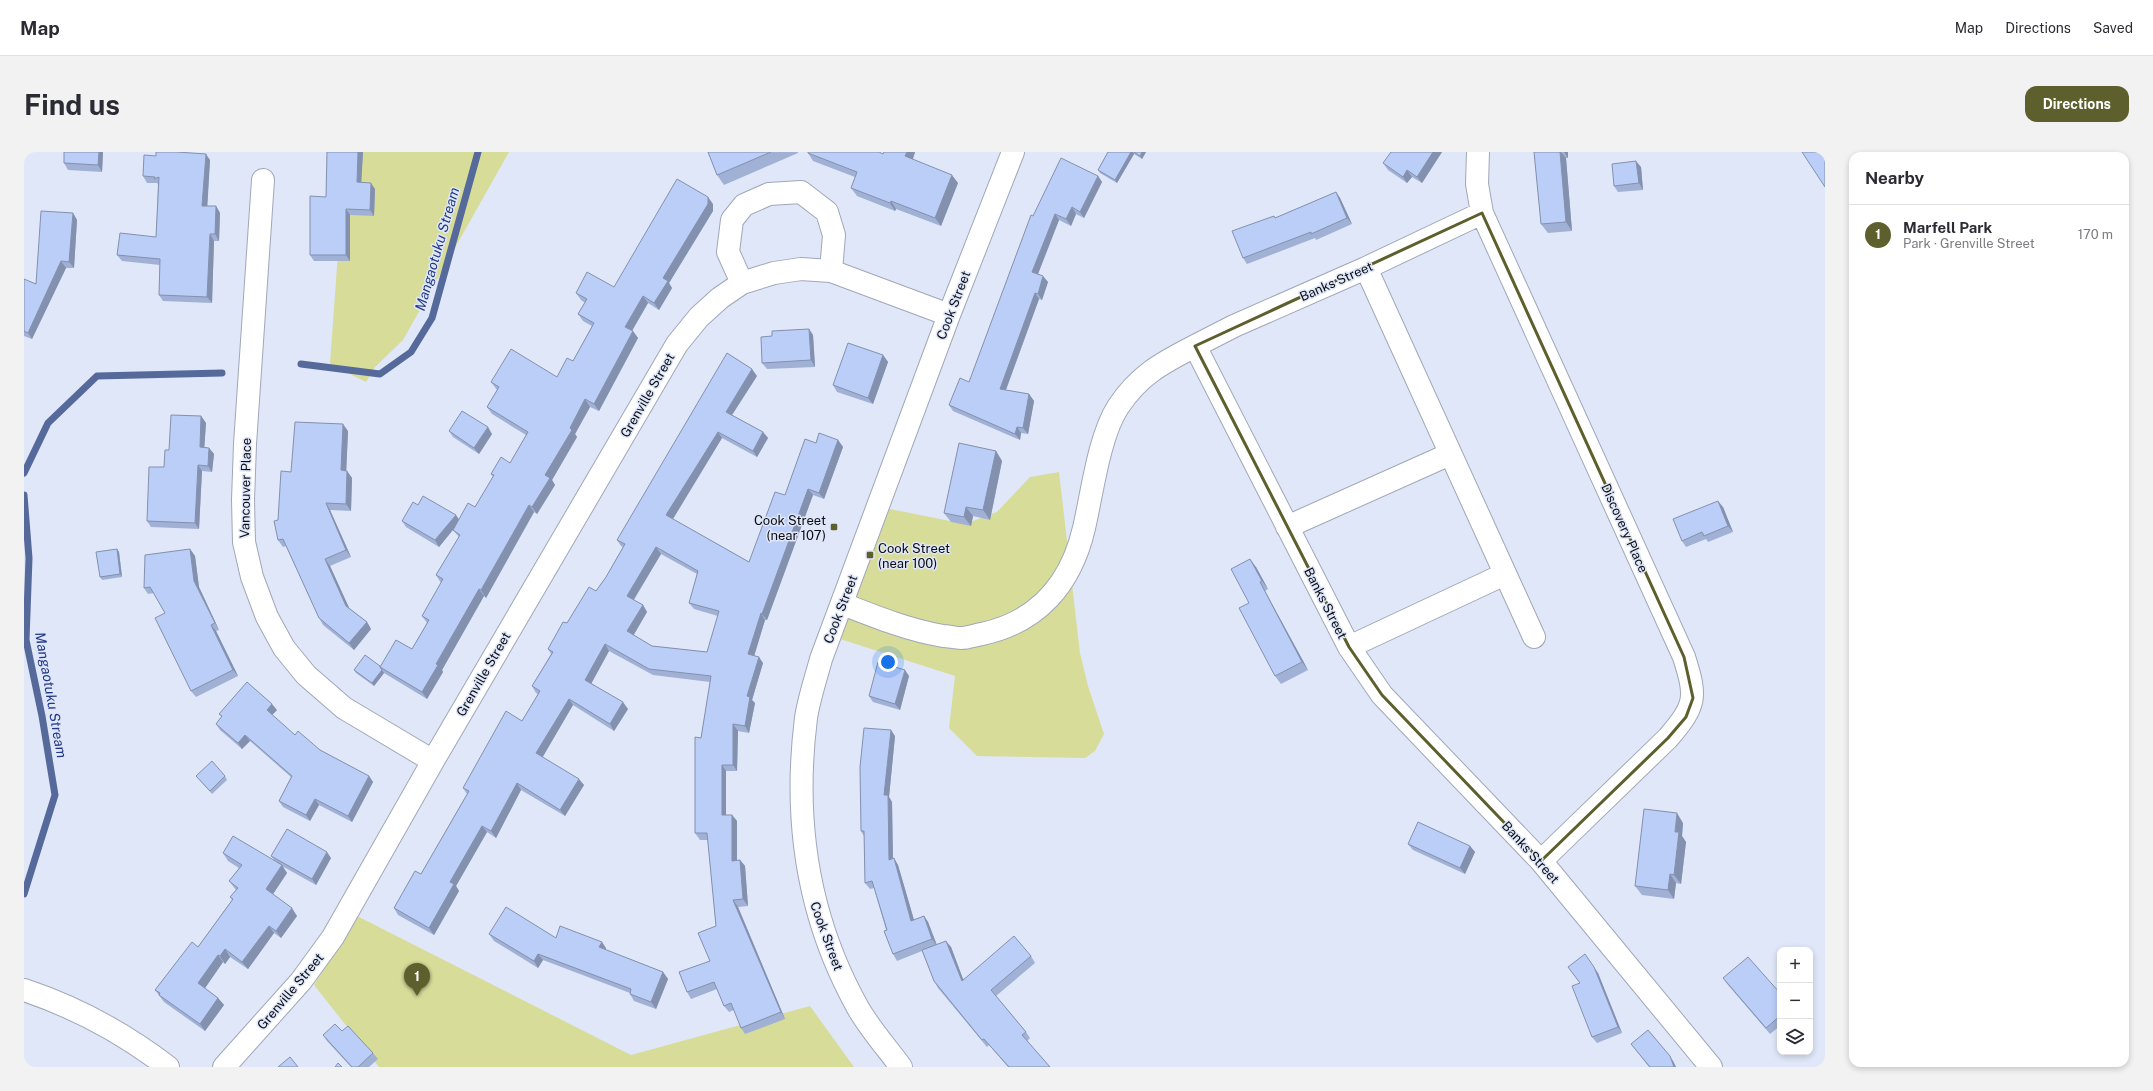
<!DOCTYPE html>
<html lang="en">
<head>
<meta charset="utf-8">
<style>
	body { margin:0; font-family:"Public Sans",sans-serif; background:#f2f2f3; color:#2b2b33 }
	.controls { position:absolute; right:12px; bottom:12px; display:grid; overflow:hidden; border-radius:8px; box-shadow:0 2px 6px #0003 }
	.controls button { width:36px; height:36px; display:grid; place-items:center; padding:0; border:0; border-bottom:1px solid #e1e1e2; background:#fff; color:#2b2b33; font:20px sans-serif }
	.you { position:absolute; left:864px; top:510px; width:14px; height:14px; margin:-10px; border:3px solid #fff; border-radius:50%; background:#1a73e8; box-shadow:0 0 0 6px #1a73e833 }
	.badge { display:grid; place-items:center; width:26px; height:26px; border-radius:50%; background:#5d5f2d; color:#fff; font-size:13px; font-weight:700 }
	.pin { position:absolute; translate:-50% -33px; filter:drop-shadow(0 1px 2px #0008) }
	.pin::after { content:''; position:absolute; top:21px; width:14px; height:12px; background:inherit; clip-path:polygon(0 0,100% 0,50% 100%) }
	.list { margin:0; padding:0; list-style:none }
	h2 { display:flex; justify-content:space-between; align-items:center; height:52px; margin:0; padding:0 16px; font-size:17px }
	h2 small { font-size:13px; font-weight:400; color:#7c7c81 }
	.list li { display:grid; grid-template-columns:26px 1fr auto; gap:12px; align-items:center; box-sizing:border-box; height:60px; padding:0 16px; border-top:1px solid #e1e1e2 }
	.list b { display:block; font-size:15px; white-space:nowrap }
	.list p { margin:0; font-size:13px; white-space:nowrap; color:#7c7c81 }
	.list em { font-size:13px; font-style:normal; color:#7c7c81 }
	.icon { flex:none; width:22px; height:22px; fill:none; stroke:currentColor; stroke-width:2; stroke-linecap:round; stroke-linejoin:round }
	.map { position:relative; flex:none; width:1801px; height:915px; overflow:hidden; border-radius:12px }
	header { display:flex; align-items:center; gap:24px; box-sizing:border-box; height:56px; padding:0 20px; background:#fff; border-bottom:1px solid #e1e1e2 }
	header strong { font-size:19px }
	nav { display:flex; gap:22px; margin-inline-start:auto; font-size:14px }
	.intro { display:flex; align-items:center; justify-content:space-between; box-sizing:border-box; height:96px; padding:0 24px }
	h1 { margin:0; font-size:28px }
	.button { padding:10px 18px; border-radius:12px; background:#5d5f2d; color:#fff; font-size:14px; font-weight:700 }
	main { display:flex; gap:24px; padding:0 24px }
	aside { flex:1; background:#fff; border-radius:12px; box-shadow:0 2px 6px #0003 }
	.map>svg:first-child { display:block }
</style>
</head>
<body>
<header>
<strong>Map</strong>
<nav><a>Map</a><a>Directions</a><a>Saved</a></nav>
</header>
<div class="intro"><h1>Find us</h1><a class="button">Directions</a></div>
<main>
<div class="map">
<svg width="1801" height="915" viewBox="0 0 1801 915">
	<rect width="100%" height="100%" fill="#dfe7f9"/>
	<path fill="#d8dc99" d="M329,0h156l-106,188 -28,27 -9,15 -36,-18 14,-195z
		M1035,320l21,181 8,33 16,48 -9,17 -10,7 -108,-2 -28,-28 6,-52 -124,-40 44,-130 90,18 32,-12 33,-35z
		M333,764l274,139 179,-49 44,61h-475l-65,-82z"/>
	<g fill="none" stroke-linecap="round" stroke-linejoin="round">
		<path stroke="#56699b" stroke-width="7" d="M277,212l79,10 31,-22 21,-34 46,-166
			M0,321l24,-50 49,-47 125,-3
			M0,343l5,63 -3,82 16,76 13,79 -31,99"/>
		<defs>
			<path id="minor" d="M1454,0l-1,32 5,29 202,444c13,41 12,48 -16,81l-127,123
				M239,28l-18,264 -2,56 1,42 8,35 15,40 17,31 22,27 38,33 89,53
				M1458,61l-116,55 -132,58 -39,20 154,301 33,48 159,166 170,206
				M1342,116l168,369
				M718,131l-14,-31 4,-32 12,-15 25,-11 32,-2 26,20 7,23 -3,36
				M1263,375l163,-73
				M819,452c33,13 65,26 100,32 6,0 12,2 18,2 7,0 14,-3 21,-4 56,-12 89,-50 102,-106 8,-34 15,-92 34,-121 21,-32 44,-44 77,-61
				M1325,495l156,-73
				M0,838c51,17 101,44 144,77
				M200,915l77,-86 32,-44 100,-176 244,-417 22,-27 21,-19 22,-15 32,-10 27,-4 30,2 118,44
				M877,915c-14,-19 -31,-38 -43,-59 -51,-91 -65,-187 -52,-290 3,-20 10,-40 15,-59l128,-344 64,-163"/>
		</defs>
		<use href="#minor" stroke="#a0a7b8" stroke-width="24"/>
		<use href="#minor" stroke="#fff" stroke-width="22"/>
	</g>
	<path fill="#a1b1d5" fill-rule="evenodd" d="M79,0l-1,20 -34,-2 -4,-7z
		M132,0h26l28,8 -3,46h9l4,7 -1,28h-5l-2,62 -49,-2 -4,-6 1,-30 -38,-4 -5,-6 39,-18 2,-52 -1,-2h-10l-4,-7 13,-20z
		M298,0h41l-2,30 14,7 -1,27 -24,-1v46h-36l-4,-6 16,-58 1,-45z
		M684,0h90v1l-74,32 -7,-10z
		M860,0h31l-2,7 45,24 -17,43 -45,-17 -1,2 -38,-15 -6,-8 4,-11 -42,-16 -5,-8 75,1z
		M1084,0h38l-4,7 -8,-5 -17,29 -17,-10 -2,-3z
		M1418,0l-20,31 -10,-6 -5,6 -19,-13 -5,-7z
		M1510,0h34v6h-2l6,73 -24,2 -7,-9z
		M1617,15l2,23 -25,2 -4,-6z
		M1074,24l4,6 -18,36 -8,-4 -5,12 -12,-6 -21,54 10,8 -6,18 -3,-1 -33,91 23,4 5,7 -6,33 -7,-1 -1,7 -67,-29 -4,-6 20,-23 64,-166z
		M1312,40l4,6 12,26 -36,16 -1,-2 -68,26 -4,-6 32,-40z
		M689,52v7l-44,72 3,5 -13,22 -11,-7 -16,28 6,7 -39,73 -9,-4 -15,27 2,3 -25,43 3,5 -18,29 -3,-2 -48,86 -2,-2 -42,74 1,2 -16,27 -43,-26 -10,13 -18,-13 -2,-3 26,-4 32,-17 15,-26 -5,-7 19,-33 -5,-8 23,-38 -6,-7 -14,17 -33,-20 -4,-6 16,-16 41,14 16,-12 18,-30 -2,-3 19,-11 16,-28 -34,-21 -5,-7 10,-17 -6,-8 66,-5 16,-16 19,-35 -9,-5 -5,-7 7,-11 -4,-3 -5,-7 38,-6z
		M49,61l4,7 -3,48h-8l-34,71 -8,-3v-57l12,5z
		M785,177l4,6 2,32 -48,2 -5,-6 10,-27z
		M859,203l5,7 -15,42 -36,-12 -4,-7z
		M733,224l-25,39 31,17 5,6 -11,19 -35,-19 -49,81 76,43 36,-67 31,-52 22,-3 5,7 -19,52 -11,-4 -46,125h-2l-11,35 9,8 -11,37 3,3 -6,30 -11,-2 -1,40h-11v44h6l5,6v39h3l5,6 3,40 -10,1 47,112 -40,15 -4,-6 -7,-18 -5,2 -5,-6 -7,-17 -26,10 -4,-7 23,-31 6,-35 -8,-86h-8l-5,-7 6,-95 9,-56 -57,-7 -44,-24 -18,32 37,26 -14,22 -41,-26 -31,52 42,28 -19,31 -44,-26 -25,48 -9,-6 -31,54 3,5 -25,44 -36,-20 -4,-7 27,-34 46,-80 -4,-6 59,-67 16,-27 -2,-1 -4,-7 19,-32 -3,-5 19,-26 29,-32 10,-14 17,-30 -2,-1 -4,-6zM637,402l36,20 -8,29 5,6 24,7 -11,36 -55,-6 -19,-11 14,-23 -4,-7 -9,-5z
		M177,264l5,7 -2,24 5,1 5,6 -2,18 -10,-1 -3,58 -48,-2 -4,-6 22,-71z
		M324,279l-2,40h1l5,7 -1,33 -21,-1 21,47 -21,9 19,42 18,14 4,7 -17,21 -31,-25 -4,-7 -33,-72 -3,1 -5,-7v-20l13,-48z
		M425,279l43,3 -13,20 -26,-17z
		M972,299l6,10 -12,59 -17,-4 -2,10 -20,-4 -7,-9z
		M1699,355l10,25 -25,10 -2,-3 -20,8 -4,-6z
		M93,397l2,3 3,25 -20,3 -2,-3z
		M166,397l5,7 4,31 20,43 -3,1 22,45 -42,21 -5,-6 -26,-78 -11,-20 -6,1 -4,-6z
		M1232,415l12,22 -3,2 43,79 -27,14 -6,-8 -26,-73z
		M885,524l-9,34 -27,-8 -4,-6z
		M253,558l-5,5 23,20 25,15 49,26 4,6 -21,40 -33,-17 -9,16 -27,-14 -4,-6 12,-24 -41,-36 -8,8 -22,-19 -4,-6 6,-7 -3,-3z
		M871,584l-6,61 3,5 1,56 5,7 16,55 10,-4 4,6 9,23 14,2 12,32 68,-23 4,7 -39,33 30,36 4,6 -3,3 23,26h-42l-19,-22 -2,2 -49,-59 -4,-7 -12,-30 -25,10 -4,-7 -19,-66 -4,1 -5,-6 -1,-47 -3,-5z
		M172,624h29l2,4 -15,14z
		M1659,671l-1,13 4,6 -5,42 -5,-1 -2,16 -32,-4 -7,-9z
		M1384,692l62,2 5,6 -10,22 -52,-24z
		M199,701l52,8 -4,-5 60,2 -15,27 -34,-19 5,7 -14,21 24,22 -16,22 -7,-5 -26,36 -18,-12 -5,7 -2,-2 -18,26 13,10 6,7 -19,26 -41,-29 -9,-12 43,-43 34,-47 -2,-3 6,-7 -7,-9 10,-13 -11,-7z
		M465,782l67,4 50,10 -1,2 58,22 5,7 -12,30 -22,-8 -4,-7v-1l-87,-33 -5,8 -44,-27z
		M1574,821l24,60 -25,10 -5,-6 -12,-54z
		M1699,826l57,15v33l-10,8 -42,-49z
		M318,879l31,22 5,6 -9,8h-18l-24,-26 -4,-6z
		M1607,892l42,17 3,6h-27z"/>
	<path fill="#8390ae" d="M75,0h4l-1,20 -4,-7z
		M334,0h5l-2,36 -4,-6z
		M883,0h8l-4,12 -6,-8z
		M1107,0h2l1,2 -17,29 -2,-3z
		M1118,0h4l-4,7 -2,-3z
		M1409,0h9l-20,31 -5,-6z
		M1536,0h1l5,6 6,73 -6,-9z
		M1540,0h4v6z
		M182,2l4,6 -3,52 -5,-6z
		M1612,9l5,6 2,23 -4,-7z
		M1383,18l5,7 -5,6 -4,-6z
		M928,23l6,8 -17,43 -6,-8z
		M1074,24l4,6 -18,36 -4,-6z
		M347,31l4,6 -1,27 -4,-6z
		M1312,40l4,6 12,26 -5,-6z
		M684,45l5,7v7l-44,72 3,5 -13,22 -5,-7 9,-25z
		M867,49l5,8 -1,2 -5,-8z
		M192,54l4,7 -1,28 -4,-7z
		M1048,55l4,7 -5,12 -5,-7z
		M322,57l4,6v46l-4,-6z
		M49,61l4,7 -3,48 -5,-6z
		M1031,62l4,6 -23,59 -4,-7z
		M186,82l4,7 -2,62 -5,-6z
		M37,109l5,7 -34,71 -4,-6z
		M1019,124l5,6 -6,18 -4,-6z
		M1011,141l4,6 -35,96 -4,-6z
		M619,144l5,7 -18,31 -5,-7z
		M785,177l4,6 2,32 -4,-7z
		M609,179l5,7 -39,73 -5,-7z
		M859,203l5,7 -15,42 -5,-6z
		M728,217l5,7 -27,42 -4,-6z
		M1005,242l5,7 -6,33 -5,-6z
		M561,247l5,8 -15,27 2,3 -25,43 3,5 -18,29 -5,-7 13,-32 25,-47z
		M177,264l5,7 -2,30 -4,-6z
		M319,272l5,7 -2,46 -5,-7z
		M464,275l4,7 -13,20 -5,-6z
		M993,275l4,6 -1,7 -5,-6z
		M694,280l4,6 -51,84 -5,-7z
		M739,280l5,6 -11,19 -4,-6z
		M814,288l5,7 -19,52 -5,-6z
		M185,296l5,6 -2,18 -4,-6z
		M972,299l6,10 -12,59 -7,-10z
		M174,313l4,6 -3,58 -4,-6z
		M323,319l5,7 -1,33 -5,-7z
		M784,337l5,6 -46,125 -5,-6z
		M1694,349l5,6 10,25 -5,-6z
		M302,351l4,7 21,47 -5,-7z
		M505,353l5,7 -48,86 -5,-8z
		M942,355l7,9 -2,10 -7,-9z
		M432,363l4,6 -21,26 -4,-7z
		M632,395l5,7 -29,48 -5,-6z
		M93,397l2,3 3,25 -2,-3z
		M166,397l5,7 4,31 20,43 -4,-7 -21,-42z
		M301,407l5,7 21,46 -5,-6z
		M1226,407l6,8 12,22 -6,-8z
		M1236,430l5,9 43,79 -6,-8z
		M455,437l5,7 -42,74 1,2 -16,27 -5,-7 14,-28z
		M619,453l4,7 -15,26 -5,-7z
		M737,461l4,7 -12,40 -5,-6z
		M343,470l4,7 -17,21 -5,-7z
		M187,473l5,6 22,45 -5,-6z
		M581,492l4,7 -19,35 -5,-6z
		M735,505l4,6 -11,37 3,3 -6,30 -4,-7 2,-30z
		M358,518l2,3 -10,13 -2,-3z
		M881,518l4,6 -9,34 -5,-6z
		M545,547l4,6 -32,55 -5,-7z
		M599,550l5,7 -14,22 -4,-7z
		M248,552l5,6 -6,6 -4,-6z
		M709,572l5,7 -1,40 -4,-6z
		M867,578l4,6 -6,61 3,5 1,64 -4,-6 -5,-65z
		M221,583l5,6 -8,8 -4,-6z
		M698,613l4,6v50l-4,-6z
		M345,624l4,6 -21,40 -4,-6z
		M555,627l5,6 -19,31 -5,-6z
		M493,631l4,7 -25,48 -5,-7z
		M291,647l4,6 -9,16 -4,-6z
		M1653,661l6,10 -1,13 4,6 -5,42 -7,-9 1,-43z
		M708,663l5,6v46l-5,-6z
		M458,674l5,6 -31,54 3,5 -25,44 -5,-7 21,-46z
		M1446,694l5,6 -10,22 -5,-6z
		M303,700l4,6 -15,27 -4,-6z
		M870,706l4,7 18,62 -5,-6z
		M716,708l5,6 3,40 -5,-7z
		M258,713l5,8 -16,24 -5,-8z
		M1646,722l6,9 -2,16 -6,-9z
		M709,748l5,7 47,112 -4,-7z
		M268,756l5,8 -16,22 -5,-7z
		M900,764l4,6 9,24 -5,-7z
		M245,774l5,7 -26,36 -6,-7z
		M922,789l5,6 15,40 -4,-6z
		M578,790l4,6 -2,6 -5,-7z
		M201,797l5,8 -5,7 -5,-8z
		M514,802l5,6 -5,8 -4,-7z
		M194,803l5,7 -20,29 -5,-8z
		M1570,815l4,6 24,60 -4,-6z
		M639,820l5,7 -12,30 -5,-7z
		M194,846l6,7 -19,26 -5,-7z
		M1646,904l3,5 3,6h-2z"/>
	<path fill="#bbcef8" stroke="#8390ae" fill-rule="evenodd" d="M40,0h35l-1,13 -34,-2z
		M132,0h21l29,2 -4,52h14l-1,28h-5l-3,63 -48,-2 1,-36 -43,-4 3,-22 36,4 3,-60 -5,2 1,-2 -12,-1 1,-21 12,1z
		M303,0h31l-1,30 14,1 -1,27 -24,-1v46h-36v-59l16,1z
		M684,0h63l-54,23z
		M784,0h71l4,2 1,-2h23l-2,4 47,19 -17,43 -44,-17 -1,2 -39,-15 6,-16 -49,-19z
		M1084,0h23l-16,28 -17,-10z
		M1110,0h8l-2,4z
		M1367,0h42l-16,25 -10,-7 -4,7 -20,-14z
		M1510,0h26l6,70 -25,2z
		M1778,0h23v35z
		M1037,6l37,18 -18,36 -8,-5 -6,12 -11,-5 -23,58 11,4 -5,18 -3,-1 -35,96 29,5 -6,34 -6,-1 -2,7 -66,-29 11,-27 9,4 62,-167 2,1z
		M1612,9l3,22 -25,3 -2,-22z
		M653,27l31,18v7l-45,74 5,3 -14,22 -11,-7 -18,31 8,4 -39,73 -9,-5 -15,29 2,2 -27,45 5,3 -18,29 -3,-2 -48,85 -2,-1 -43,75 2,1 -16,27 -42,-25 16,-27 16,9 17,-29 -7,-4 21,-37 -7,-4 24,-40 -7,-5 15,-27 7,4 19,-32 -3,-1 10,-17 9,6 18,-31 -41,-25 12,-20 -8,-5 20,-33 46,28 10,-19 6,3 21,-38 -16,-9 9,-15 -11,-6 11,-21 27,15z
		M1312,40l11,26 -36,16v-2l-68,26 -11,-27 42,-15 1,2z
		M17,59l32,2 -4,49 -8,-1 -33,72 -4,-2v-52l12,5z
		M785,177l2,31 -49,3 -1,-26 11,-1v-5z
		M824,191l35,12 -15,43 -35,-13z
		M703,201l25,16 -26,43 37,20 -10,19 -35,-19 -52,83 83,47 26,-70 10,3 20,-56 11,4 3,-10 19,7 -19,53 -11,-4 -46,125 -1,-1 -13,41 11,3 -12,39 3,1 -5,29 -12,-2v41h-11v50h10v46l8,-1 3,39 -10,1 48,112 -40,16 -10,-25 -7,3 -10,-24 -27,10 -8,-20 31,-11 -12,-28 18,-7 -9,-93h-12v-96l6,1 10,-62 -62,-7 -44,-25 -20,36 38,22 -13,22 -41,-25 -33,54 43,26 -19,31 -43,-27 -26,48 -9,-5 -32,56 4,2 -25,44 -35,-20 21,-37 6,3 48,-83 -6,-3 43,-77 16,10 18,-30 -8,-5 21,-34 -5,-3 15,-27 4,1 22,-36 7,4 10,-14 19,-33 -8,-4zM632,395l42,24 -9,32 30,8 -12,41 -55,-6 -25,-15 16,-26 -16,-9z
		M438,259l26,16 -14,21 -25,-17z
		M147,263l30,1 -1,31 9,1 -1,18 -10,-1 -3,58 -48,-2 2,-54h15l1,-17h4z
		M271,270l48,2 -2,46 6,1 -1,33 -20,-1 20,47 -21,9 21,47 21,16 -18,21 -30,-25 -36,-79 -5,1 -4,-19 4,-1 3,-49 10,1z
		M935,291l37,8 -13,59 -17,-3 -2,10 -20,-4z
		M399,344l33,19 -21,25 -33,-19 11,-19 5,3z
		M1694,349l10,25 -24,10 -2,-4 -20,9 -9,-22z
		M93,397l3,25 -20,3 -4,-25z
		M166,397l4,32 21,42 -4,2 22,45 -42,21 -36,-73 10,-5 -15,-26 -6,1 1,-33z
		M1226,407l12,22 -2,1 42,80 -27,14 -36,-68 10,-5 -18,-34z
		M341,503l15,11v1l2,3 -10,13 -18,-13z
		M854,510l27,8 -10,34 -26,-8z
		M223,530l25,22 -5,6 28,25 3,-4 22,19 49,26 -21,40 -33,-17 -9,16 -27,-14 13,-25 -47,-41 -7,8 -22,-19 6,-8 -3,-2z
		M840,576l27,2 -7,65h4l1,65 5,-2 17,63 13,-5 8,23 -39,15 -9,-23 3,-1 -15,-49 -7,2 -1,-52h-3l-1,-64z
		M188,609l13,15 -15,15 -14,-15z
		M1620,657l33,4 -2,19h4l-5,43 -4,-1 -2,16 -33,-4z
		M1394,670l52,24 -10,22 -52,-24z
		M263,677l40,23 -15,27 -41,-23z
		M209,684l49,29 -16,24 26,19 -16,23 -7,-5 -27,36 -17,-13 -5,7 -2,-1 -20,28 20,15 -18,26 -41,-29 1,-2 -5,-3 37,-48 6,5 35,-48 -3,-2 8,-9 -9,-7 13,-16 -19,-12z
		M482,755l50,31 4,-12 42,16 -3,5 64,25 -12,30 -21,-8 1,-5 -93,-35 -4,7 -45,-27z
		M990,784l17,20 -40,34 35,42 -4,3 28,32h-41l-25,-28 -2,1 -48,-59 -12,-31 24,-9 16,40z
		M1561,802l9,13 24,60 -26,10 -20,-51 8,-3 -12,-16z
		M1724,805l32,36v23l-14,12 -43,-50z
		M311,872l7,7 6,-5 25,27 -15,14h-6l-29,-32z
		M1624,878l22,26 4,11h-24l-19,-23z
		M266,905l8,10h-20z
		M314,911l4,4h-7z"/>
	<path fill="none" stroke="#5d5f2d" stroke-width="3" stroke-linejoin="round" d="M1458,61l202,444 9,41 -7,19 -18,21 -127,123 -159,-166 -33,-48 -154,-301z"/>
	<g fill="#5d5f2d" stroke="#dfe7f9" stroke-width="1.5">
		<rect x="806" y="371" width="8" height="8" rx="2"/>
		<rect x="842" y="399" width="8" height="8" rx="2"/>
	</g>
	<g text-anchor="middle" stroke-width="3" stroke-linejoin="round" paint-order="stroke">
		<g font-size="13" fill="#0b0d13" stroke="#dfe7f9">
			<text transform="translate(1312 129) rotate(-24)" y="5">Banks Street</text>
			<text transform="translate(929 153) rotate(-69)" y="5">Cook Street</text>
			<text transform="translate(623 243) rotate(-60)" y="5">Grenville Street</text>
			<text transform="translate(221 336) rotate(-89)" y="5">Vancouver Place</text>
			<text transform="translate(1601 376) rotate(66)" y="5">Discovery Place</text>
			<text transform="translate(1302 451) rotate(63)" y="5">Banks Street</text>
			<text transform="translate(816 457) rotate(-69)" y="5">Cook Street</text>
			<text transform="translate(459 522) rotate(-60)" y="5">Grenville Street</text>
			<text transform="translate(1507 700) rotate(48)" y="5">Banks Street</text>
			<text transform="translate(803 784) rotate(70)" y="5">Cook Street</text>
			<text transform="translate(266 839) rotate(-50)" y="5">Grenville Street</text>
		</g>
		<g font-size="13" fill="#0b0d13" stroke="#dfe7f9" text-anchor="end">
			<text x="802" y="373">Cook Street<tspan x="802" dy="15">(near 107)</tspan></text>
			<text x="854" y="401" text-anchor="start">Cook Street<tspan x="854" dy="15">(near 100)</tspan></text>
		</g>
		<g font-size="14" font-style="italic" fill="#213887" stroke="#dfe7f9">
			<text transform="translate(413 97) rotate(-74)" y="5">Mangaotuku Stream</text>
			<text transform="translate(27 543) rotate(80)" y="5">Mangaotuku Stream</text>
		</g>
	</g>
</svg>
<div class="controls">
<button>+</button>
<button>−</button>
<button><svg class="icon" aria-label="layers" viewBox="0 0 24 24"><path d="M12 4l9 5-9 5-9-5zM3 14l9 5 9-5"/></svg></button>
</div>
<div class="you"></div>
<div class="pin badge" style="left:393px;top:844px">1</div>
</div>
<aside>
<h2>Nearby<small></small></h2>
<ul class="list">
<li><span class="badge">1</span><div><b>Marfell Park</b><p>Park · Grenville Street</p></div><em>170 m</em></li>
</ul>
</aside>
</main>
</body>
</html>
